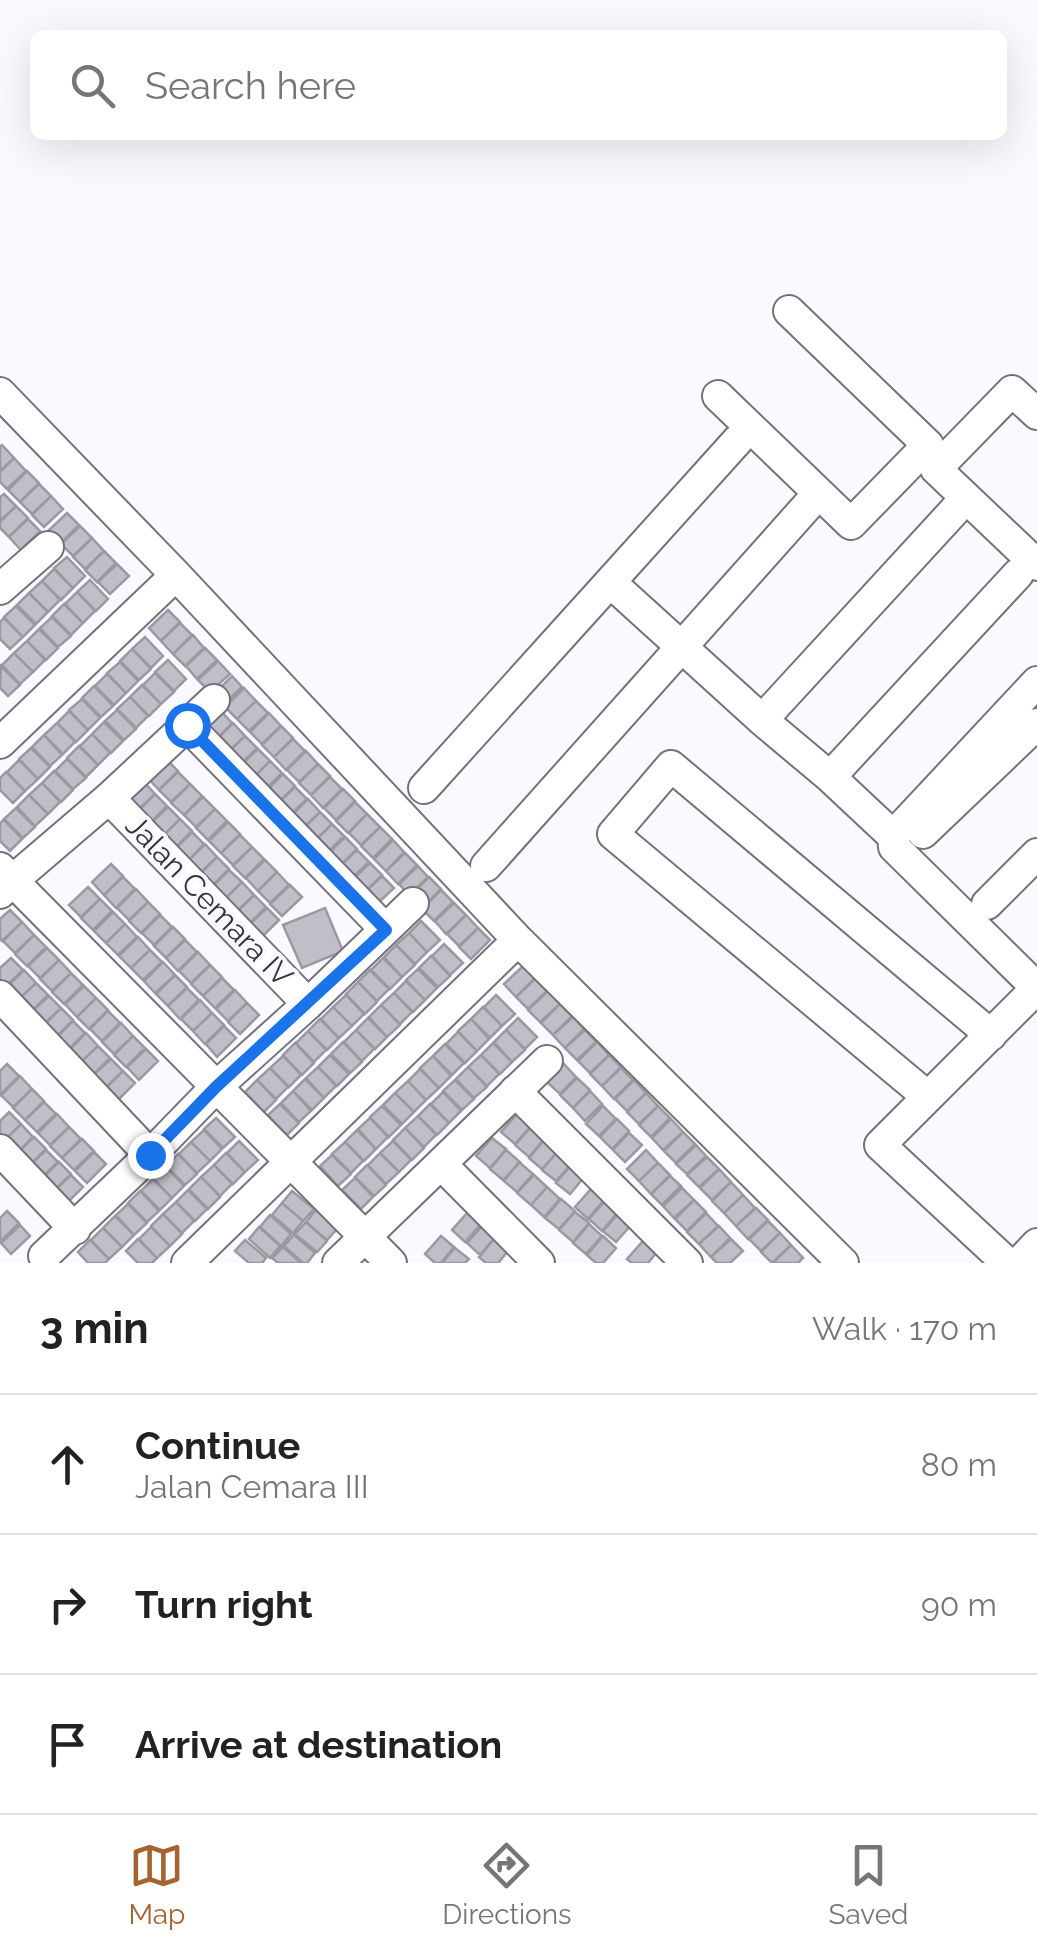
<!DOCTYPE html>
<html lang="en">
<head>
<meta charset="utf-8">
<style>
	body { margin:0; font-family:Raleway,sans-serif; background:#f2f2f2; color:#222 }
	.stop { position:absolute; width:30px; height:30px; margin:-22px; border:8px solid #1a73e8; border-radius:50%; background:#fff }
	.stop.end { background:#1a73e8; border-color:#fff; box-shadow:0 2px 10px #0008 }
	.list { margin:0; padding:0; list-style:none }
	h2 { display:flex; justify-content:space-between; align-items:center; height:130px; margin:0; padding:0 40px; font-size:42px }
	h2 small { font-size:32px; font-weight:400; color:#767676 }
	.list li { display:grid; grid-template-columns:65px 1fr auto; gap:30px; align-items:center; box-sizing:border-box; height:140px; padding:0 40px; border-top:2px solid #e0e0e0 }
	.list b { display:block; font-size:38px; white-space:nowrap }
	.list p { margin:0; font-size:32px; white-space:nowrap; color:#767676 }
	.list em { font-size:32px; font-style:normal; color:#767676 }
	.icon { flex:none; width:55px; height:55px; fill:none; stroke:currentColor; stroke-width:2; stroke-linecap:round; stroke-linejoin:round }
	.map { position:relative; flex:none; width:1037px; height:1263px; overflow:hidden }
	.search { position:absolute; background:#fff; box-shadow:0 10px 40px #0002; left:30px; right:30px; top:30px; height:110px; display:flex; align-items:center; gap:25px; box-sizing:border-box; padding:0 35px; border-radius:15px; color:#767676; font-size:38px }
	.sheet { height:550px; background:#fff }
	nav { display:flex; justify-content:space-around; align-items:center; box-sizing:border-box; height:140px; border-top:2px solid #e0e0e0; background:#fff; font-size:28px; color:#767676 }
	nav a { display:grid; justify-items:center; gap:5px }
	nav .on { color:#a56330 }
	.map>svg:first-child { display:block }
</style>
</head>
<body>
<div class="map">
<svg width="1037" height="1263" viewBox="0 0 1037 1263">
	<rect width="100%" height="100%" fill="#faf9ff"/>
	<path fill="#c0bfc9" stroke="#9a99a2" stroke-width="2.5" d="M2,445l12,13 -14,13v-24z
		M14,458l12,13 -19,18 -7,-7v-10z
		M27,471l12,12 -19,19 -12,-12z
		M39,484l12,12 -19,18 -12,-12z
		M4,494l12,12 -16,15v-24z
		M51,496l12,13 -19,18 -12,-12z
		M16,506l12,12 -19,19 -9,-9v-6z
		M67,513l12,12 -19,19 -12,-13z
		M28,519l12,12 -19,19 -12,-13z
		M80,526l12,12 -19,18 -12,-12z
		M92,538l12,13 -19,18 -12,-12z
		M104,551l12,12 -19,19 -12,-12z
		M67,557l18,19 -12,12 -19,-20z
		M117,564l12,12 -19,18 -12,-12z
		M54,569l19,19 -12,12 -19,-19z
		M90,580l18,19 -12,12 -19,-19z
		M42,581l18,19 -12,12 -19,-19z
		M77,592l18,19 -12,12 -18,-19z
		M29,593l19,19 -12,12 -19,-19z
		M64,604l19,19 -12,12 -19,-19z
		M16,606l19,19 -12,12 -19,-20z
		M168,610l12,12 -19,19 -12,-13z
		M52,617l19,19 -13,11 -18,-19z
		M4,618l19,19 -13,12 -10,-10v-17z
		M180,623l12,12 -19,19 -12,-13z
		M39,629l19,19 -12,12 -19,-19z
		M193,635l11,13 -19,18 -12,-12z
		M145,637l18,19 -12,12 -19,-19z
		M27,641l18,19 -12,12 -19,-19z
		M205,648l12,12 -20,19 -11,-13z
		M132,649l19,20 -12,11 -19,-19z
		M14,653l19,19 -13,12 -18,-19z
		M168,660l18,19 -12,12 -19,-19z
		M218,661l12,13 -20,18 -12,-12z
		M120,662l18,19 -12,12 -19,-20z
		M1,666l19,19 -12,11 -8,-8z
		M155,673l19,19 -13,12 -18,-19z
		M107,674l19,19 -12,12 -19,-19z
		M232,676l10,11 -19,18 -10,-10z
		M142,685l19,19 -12,12 -19,-19z
		M94,686l19,20 -12,11 -19,-19z
		M244,688l12,13 -19,18 -12,-12z
		M130,697l18,19 -12,12 -19,-19z
		M82,699l18,19 -12,12 -19,-20z
		M256,701l12,12 -19,18 -12,-12z
		M117,710l19,19 -12,11 -19,-19z
		M69,711l19,19 -12,12 -19,-19z
		M221,711l11,12 -18,19 -12,-12z
		M269,713l12,13 -19,18 -12,-12z
		M104,722l19,19 -12,12 -19,-19z
		M57,723l18,19 -12,12 -19,-19z
		M233,723l12,13 -19,18 -12,-12z
		M281,726l12,12 -19,19 -12,-12z
		M92,734l18,19 -12,12 -18,-19z
		M44,735l18,20 -12,11 -18,-19z
		M245,736l12,12 -19,19 -12,-13z
		M293,739l12,12 -19,19 -12,-13z
		M79,746l19,19 -12,12 -19,-19z
		M31,748l19,19 -12,12 -19,-20z
		M258,749l12,12 -19,19 -12,-13z
		M306,751l12,13 -19,18 -12,-12z
		M67,759l19,19 -13,11 -18,-18z
		M166,759l12,12 -19,19 -12,-13z
		M19,760l19,19 -13,12 -18,-19z
		M270,761l12,12 -19,19 -12,-12z
		M318,764l12,12 -19,19 -12,-12z
		M54,771l19,19 -12,12 -19,-19z
		M6,772l19,19 -12,12 -13,-13v-12z
		M178,772l12,12 -19,18 -12,-12z
		M283,774l12,12 -19,19 -12,-12z
		M330,777l12,12 -19,19 -12,-13z
		M143,781l12,13 -19,18 -12,-12z
		M42,783l18,19 -12,12 -19,-19z
		M190,784l12,12 -18,19 -13,-12z
		M295,787l12,12 -19,18 -12,-12z
		M343,789l12,12 -19,19 -12,-12z
		M155,794l12,12 -19,19 -12,-12z
		M29,795l19,19 -13,12 -18,-19z
		M203,797l12,12 -19,18 -12,-12z
		M308,799l12,13 -19,18 -12,-12z
		M355,802l12,12 -19,19 -12,-12z
		M168,807l12,12 -19,19 -12,-13z
		M16,808l19,19 -12,11 -19,-19z
		M215,809l12,12 -19,19 -12,-12z
		M320,812l12,12 -19,19 -12,-12z
		M367,814l13,13 -19,18 -12,-12z
		M180,819l12,12 -19,19 -12,-12z
		M4,820l18,19 -12,12 -10,-10v-18z
		M228,822l12,12 -19,19 -12,-12z
		M332,824l12,12 -19,19 -12,-12z
		M380,827l12,12 -19,19 -12,-12z
		M192,832l12,12 -18,19 -12,-13z
		M240,835l12,12 -19,18 -12,-12z
		M345,837l12,12 -19,19 -12,-12z
		M393,840l11,12 -18,19 -12,-12z
		M205,844l12,13 -19,18 -12,-12z
		M252,847l12,12 -19,19 -12,-12z
		M357,850l12,12 -19,18 -12,-12z
		M405,853l12,12 -19,19 -12,-13z
		M217,857l12,12 -19,19 -12,-12z
		M265,860l12,12 -19,19 -12,-13z
		M370,863l12,12 -19,19 -12,-13z
		M111,864l12,12 -19,19 -12,-13z
		M418,866l10,11 -19,18 -10,-11z
		M229,870l13,12 -19,19 -12,-13z
		M277,872l12,13 -19,18 -12,-12z
		M382,876l12,12 -19,18 -12,-12z
		M123,877l12,12 -19,19 -12,-13z
		M429,877l12,12 -19,19 -12,-12z
		M242,882l12,13 -19,18 -12,-12z
		M290,885l12,12 -20,19 -12,-12z
		M88,887l12,12 -19,18 -12,-12z
		M136,889l12,13 -19,18 -12,-12z
		M441,890l12,12 -19,19 -12,-12z
		M254,895l12,12 -19,19 -12,-12z
		M100,899l12,12 -19,19 -12,-12z
		M148,902l12,12 -19,19 -12,-12z
		M454,903l12,12 -20,19 -11,-13z
		M267,908l12,12 -19,19 -12,-13z
		M325,908l18,43 -41,17 -19,-43z
		M10,910l12,12 -20,19 -2,-3v-19z
		M113,912l12,12 -19,19 -12,-12z
		M160,915l12,12 -18,18 -12,-12z
		M466,915l12,13 -19,18 -12,-12z
		M421,921l19,19 -13,12 -18,-19z
		M22,922l12,13 -19,18 -12,-12z
		M125,924l12,13 -19,18 -12,-12z
		M173,927l12,12 -19,19 -12,-12z
		M478,928l12,12 -19,19 -12,-12z
		M409,933l18,19 -12,12 -19,-19z
		M34,935l12,12 -19,19 -12,-12z
		M138,937l12,13 -19,18 -12,-12z
		M185,940l12,12 -19,19 -12,-13z
		M444,944l19,19 -13,12 -18,-19z
		M396,945l19,20 -13,12 -18,-20z
		M47,948l12,12 -19,18 -12,-12z
		M150,950l12,12 -19,18 -12,-12z
		M198,952l12,13 -19,18 -12,-12z
		M431,956l19,20 -12,11 -19,-19z
		M11,958l12,12 -19,18 -4,-4v-16z
		M383,958l19,19 -12,12 -19,-19z
		M59,960l12,13 -19,18 -12,-12z
		M163,962l12,13 -20,18 -11,-12z
		M210,965l12,12 -19,19 -12,-12z
		M523,966l12,12 -19,19 -12,-13z
		M418,969l19,19 -12,12 -19,-20z
		M24,970l12,13 -19,18 -12,-12z
		M370,970l19,19 -12,12 -19,-19z
		M71,973l12,12 -19,19 -12,-12z
		M175,975l12,12 -19,19 -12,-12z
		M222,978l12,12 -19,18 -12,-12z
		M535,979l12,12 -19,18 -12,-12z
		M406,981l19,19 -12,12 -19,-19z
		M358,982l19,20 -12,12 -19,-20z
		M36,983l12,12 -19,19 -12,-13z
		M84,986l12,12 -19,19 -12,-13z
		M187,988l12,12 -19,19 -12,-13z
		M235,990l12,13 -19,18 -12,-12z
		M548,991l12,13 -20,18 -12,-12z
		M394,993l18,19 -12,12 -19,-19z
		M346,995l18,19 -12,12 -19,-19z
		M496,995l19,19 -13,12 -18,-19z
		M49,996l12,12 -20,19 -12,-13z
		M96,998l12,12 -19,19 -12,-12z
		M200,1000l12,13 -19,18 -12,-12z
		M247,1003l12,12 -19,19 -12,-12z
		M560,1004l12,12 -19,19 -12,-12z
		M381,1005l19,20 -13,12 -18,-20z
		M333,1007l19,19 -13,12 -18,-19z
		M483,1007l19,19 -12,12 -19,-19z
		M61,1008l12,12 -19,19 -12,-12z
		M108,1011l12,12 -18,18 -12,-12z
		M212,1013l12,12 -19,19 -12,-13z
		M573,1017l11,12 -19,19 -12,-13z
		M368,1018l19,19 -12,12 -19,-19z
		M518,1018l19,19 -12,12 -19,-19z
		M320,1019l19,19 -12,12 -19,-19z
		M471,1019l18,20 -12,12 -19,-20z
		M73,1021l12,12 -19,19 -12,-12z
		M121,1023l12,13 -19,18 -12,-12z
		M224,1026l12,12 -19,19 -11,-13z
		M356,1030l18,19 -12,12 -18,-19z
		M506,1030l19,20 -13,12 -18,-20z
		M585,1030l11,12 -19,18 -12,-12z
		M308,1031l18,19 -12,12 -18,-19z
		M458,1032l19,19 -12,12 -19,-19z
		M86,1033l12,13 -19,18 -12,-12z
		M133,1036l12,12 -19,19 -12,-12z
		M343,1042l19,20 -12,11 -19,-19z
		M597,1042l12,13 -19,18 -12,-12z
		M295,1043l19,20 -12,12 -19,-20z
		M493,1043l19,19 -12,12 -19,-19z
		M445,1044l19,19 -12,12 -19,-19z
		M98,1046l12,12 -19,19 -12,-13z
		M146,1049l12,12 -19,19 -12,-13z
		M330,1055l19,19 -12,12 -19,-19z
		M481,1055l18,19 -12,12 -19,-19z
		M609,1055l12,12 -19,19 -12,-12z
		M283,1056l18,19 -12,12 -19,-19z
		M433,1056l18,20 -12,12 -19,-20z
		M111,1059l12,12 -20,19 -12,-13z
		M7,1064l12,12 -19,19v-24z
		M564,1064l12,13 -16,17 -13,-12z
		M318,1067l18,19 -12,12 -18,-20z
		M468,1067l19,20 -13,11 -18,-19z
		M270,1068l18,19 -12,12 -19,-19z
		M621,1068l12,12 -19,19 -12,-13z
		M420,1069l19,19 -13,12 -18,-19z
		M123,1071l12,12 -19,19 -12,-12z
		M20,1076l12,13 -19,18 -12,-12z
		M577,1078l13,12 -17,18 -13,-13z
		M305,1079l19,19 -12,12 -19,-19z
		M257,1080l19,20 -12,12 -19,-20z
		M455,1080l19,19 -12,11 -19,-19z
		M634,1080l12,13 -19,18 -12,-12z
		M408,1081l18,19 -12,12 -19,-19z
		M32,1089l12,12 -19,19 -12,-12z
		M293,1091l18,20 -12,11 -18,-19z
		M590,1091l12,13 -17,17 -12,-13z
		M443,1092l18,19 -12,12 -18,-19z
		M395,1093l19,19 -12,12 -19,-19z
		M646,1093l12,13 -19,18 -12,-12z
		M44,1102l12,12 -19,18 -12,-12z
		M280,1104l19,19 -12,12 -19,-20z
		M430,1104l19,19 -12,12 -19,-19z
		M382,1106l19,19 -12,12 -19,-20z
		M603,1106l13,13 -17,17 -13,-12z
		M658,1106l12,12 -19,19 -12,-12z
		M9,1112l12,12 -19,19 -2,-3v-19z
		M57,1114l12,13 -19,18 -12,-12z
		M517,1114l14,12 -16,18 -14,-12z
		M418,1116l18,19 -12,12 -19,-19z
		M216,1118l19,19 -12,11 -19,-19z
		M370,1118l18,19 -12,12 -18,-20z
		M617,1119l12,12 -17,18 -12,-12z
		M671,1119l12,13 -20,18 -11,-12z
		M21,1124l12,13 -18,18 -13,-12z
		M69,1127l12,12 -19,19 -12,-12z
		M531,1127l14,11 -16,19 -14,-12z
		M405,1128l19,20 -12,12 -19,-20z
		M204,1130l18,19 -12,12 -19,-19z
		M357,1130l19,19 -12,12 -19,-19z
		M683,1132l12,12 -19,19 -12,-12z
		M629,1133l13,12 -17,17 -12,-12z
		M34,1137l12,12 -19,19 -12,-13z
		M492,1138l14,11 -16,19 -14,-12z
		M82,1139l12,12 -20,19 -12,-12z
		M545,1139l13,12 -16,18 -13,-11z
		M239,1141l19,19 -13,12 -18,-19z
		M393,1141l18,19 -12,12 -19,-19z
		M191,1142l19,19 -13,12 -18,-19z
		M345,1142l18,19 -12,12 -19,-19z
		M696,1145l10,11 -19,18 -11,-10z
		M46,1150l12,12 -19,18 -12,-12z
		M506,1150l14,12 -17,18 -13,-11z
		M646,1150l12,13 -19,18 -12,-12z
		M558,1151l14,12 -16,18 -14,-11z
		M94,1152l12,12 -19,19 -12,-12z
		M226,1153l19,19 -12,12 -19,-19z
		M380,1153l19,19 -13,12 -18,-19z
		M178,1154l19,20 -12,11 -19,-19z
		M332,1155l19,19 -13,12 -18,-20z
		M707,1157l12,12 -20,18 -12,-12z
		M59,1162l12,12 -19,19 -13,-12z
		M519,1162l14,12 -16,18 -13,-11z
		M658,1163l12,12 -19,19 -12,-13z
		M572,1164l13,12 -15,18 -14,-11z
		M214,1165l18,19 -12,12 -19,-19z
		M367,1165l19,20 -12,11 -19,-19z
		M166,1167l18,19 -12,12 -19,-20z
		M719,1169l12,13 -19,18 -12,-12z
		M71,1175l12,12 -19,19 -12,-13z
		M534,1175l13,12 -16,18 -14,-12z
		M670,1176l11,10 -19,19 -11,-11z
		M201,1177l19,20 -12,12 -19,-20z
		M355,1178l18,19 -12,12 -19,-19z
		M153,1179l19,19 -12,12 -19,-19z
		M731,1182l12,13 -19,18 -12,-12z
		M547,1187l13,12 -16,18 -13,-12z
		M682,1188l12,12 -20,18 -11,-12z
		M591,1189l13,11 -16,19 -13,-12z
		M188,1190l19,19 -12,12 -19,-19z
		M140,1191l19,20 -12,11 -19,-19z
		M292,1191l22,18 -11,12 -21,-18z
		M743,1195l12,13 -19,18 -12,-13z
		M561,1199l14,12 -16,18 -14,-11z
		M694,1200l12,12 -19,19 -12,-12z
		M605,1201l13,11 -16,19 -13,-12z
		M176,1202l18,19 -12,12 -19,-19z
		M282,1203l21,18 -10,12 -21,-18z
		M128,1204l19,19 -13,12 -18,-20z
		M756,1208l12,12 -20,19 -12,-13z
		M316,1210l21,19 -10,11 -21,-18z
		M7,1211l12,12 -19,19v-24z
		M468,1212l13,12 -16,18 -13,-12z
		M575,1212l14,11 -16,19 -14,-12z
		M619,1213l13,11 -16,18 -13,-11z
		M706,1213l12,13 -19,18 -12,-12z
		M163,1214l19,20 -12,12 -19,-20z
		M270,1215l21,19 -10,12 -21,-19z
		M115,1216l19,19 -12,12 -19,-19z
		M768,1221l12,12 -19,18 -12,-12z
		M306,1222l21,19 -10,11 -22,-18z
		M589,1224l13,12 -16,18 -13,-11z
		M20,1225l10,11 -19,18 -10,-11z
		M483,1225l13,11 -16,19 -13,-12z
		M719,1226l11,12 -19,19 -12,-13z
		M151,1227l19,19 -13,12 -18,-19z
		M259,1227l21,19 -10,12 -21,-19z
		M103,1228l19,19 -13,12 -18,-19z
		M780,1233l11,12 -19,18 -11,-11z
		M294,1235l21,18 -8,10h-4l-19,-17z
		M441,1236l13,11 -13,16h-6l-10,-9z
		M603,1236l13,12 -13,15h-7l-9,-8z
		M495,1238l14,12 -11,13h-12l-7,-6z
		M138,1239l19,19 -5,5h-14l-12,-12z
		M731,1239l12,12 -13,12h-13l-6,-6z
		M90,1240l19,19 -4,4h-17l-10,-11z
		M245,1240l21,18 -4,5h-13l-14,-12z
		M643,1241l14,11 -9,11h-16l-5,-4z
		M791,1245l12,13 -5,5h-25z
		M283,1247l18,16h-23l-6,-5z
		M455,1248l14,11 -4,4h-23z"/>
	<g fill="none" stroke-linecap="round" stroke-linejoin="round">
		<defs>
			<path id="minor" d="M0,393l176,182 342,365 325,323
				M718,396l133,128 77,-79 -139,-134
				M1037,414l-25,-23 -76,78 101,96
				M610,582l128,-142
				M0,589l48,-42
				M762,720l193,-210
				M187,725l198,204
				M0,743l176,-168
				M830,777l188,-203
				M424,788l186,-206 152,138 68,57 63,59 1,11 143,141 -157,157 127,118
				M109,798l199,206
				M923,833l114,-109
				M893,836l144,-154
				M486,866l323,-362
				M0,868l391,395
				M0,893l12,-12 97,-83 105,-98
				M987,904l50,-50
				M0,996l150,159
				M515,1091l172,172
				M928,1097l-315,-263 58,-68 320,269
				M0,1150l75,79
				M441,1164l98,99
				M44,1256l106,-101 66,-68 92,-83 105,-101
				M187,1263l331,-323
				M338,1263l209,-202
				M1019,1263l18,-19"/>
		</defs>
		<use href="#minor" stroke="#73727b" stroke-width="34"/>
		<use href="#minor" stroke="#fff" stroke-width="30"/>
	</g>
	<g fill="none" stroke-linecap="round" stroke-linejoin="round">
		<path stroke="#1a73e8" stroke-width="12" d="M150,1155l66,-68 170,-157 -199,-205"/>
	</g>
	<g text-anchor="middle" stroke-width="8" stroke-linejoin="round" paint-order="stroke">
		<g font-size="30" fill="#353539" stroke="#faf9ff">
			<text transform="translate(209 901) rotate(46)" y="10">Jalan Cemara IV</text>
		</g>
	</g>
</svg>
<div class="stop" style="left:187px;top:725px"></div>
<div class="stop end" style="left:150px;top:1155px"></div>
<div class="search"><svg class="icon" aria-label="search" viewBox="0 0 24 24"><circle cx="10" cy="10" r="6"/><path d="M15 15l6 6"/></svg>Search here</div>
</div>
<section class="sheet">
<h2>3 min<small>Walk · 170 m</small></h2>
<ul class="list">
<li><svg class="icon" aria-label="ahead" viewBox="0 0 24 24"><path d="M12 20V5M6 11l6-6 6 6"/></svg><div><b>Continue</b><p>Jalan Cemara III</p></div><em>80 m</em></li>
<li><svg class="icon" aria-label="right" viewBox="0 0 24 24"><path d="M7 20v-9h11M14 6l5 5-5 5"/></svg><div><b>Turn right</b></div><em>90 m</em></li>
<li><svg class="icon" aria-label="arrive" viewBox="0 0 24 24"><path d="M6 21V4h12l-3 4 3 4H6"/></svg><div><b>Arrive at destination</b></div></li>
</ul>
</section>
<nav>
<a class="on"><svg class="icon" aria-label="map" viewBox="0 0 24 24"><path d="M3 6l6-2 6 2 6-2v14l-6 2-6-2-6 2zM9 4v14M15 6v14"/></svg>Map</a>
<a><svg class="icon" aria-label="directions" viewBox="0 0 24 24"><path d="M12 3l9 9-9 9-9-9zM9 14v-3h6M13 9l2 2-2 2"/></svg>Directions</a>
<a><svg class="icon" aria-label="saved" viewBox="0 0 24 24"><path d="M7 4h10v16l-5-4-5 4z"/></svg>Saved</a>
</nav>
</body>
</html>
